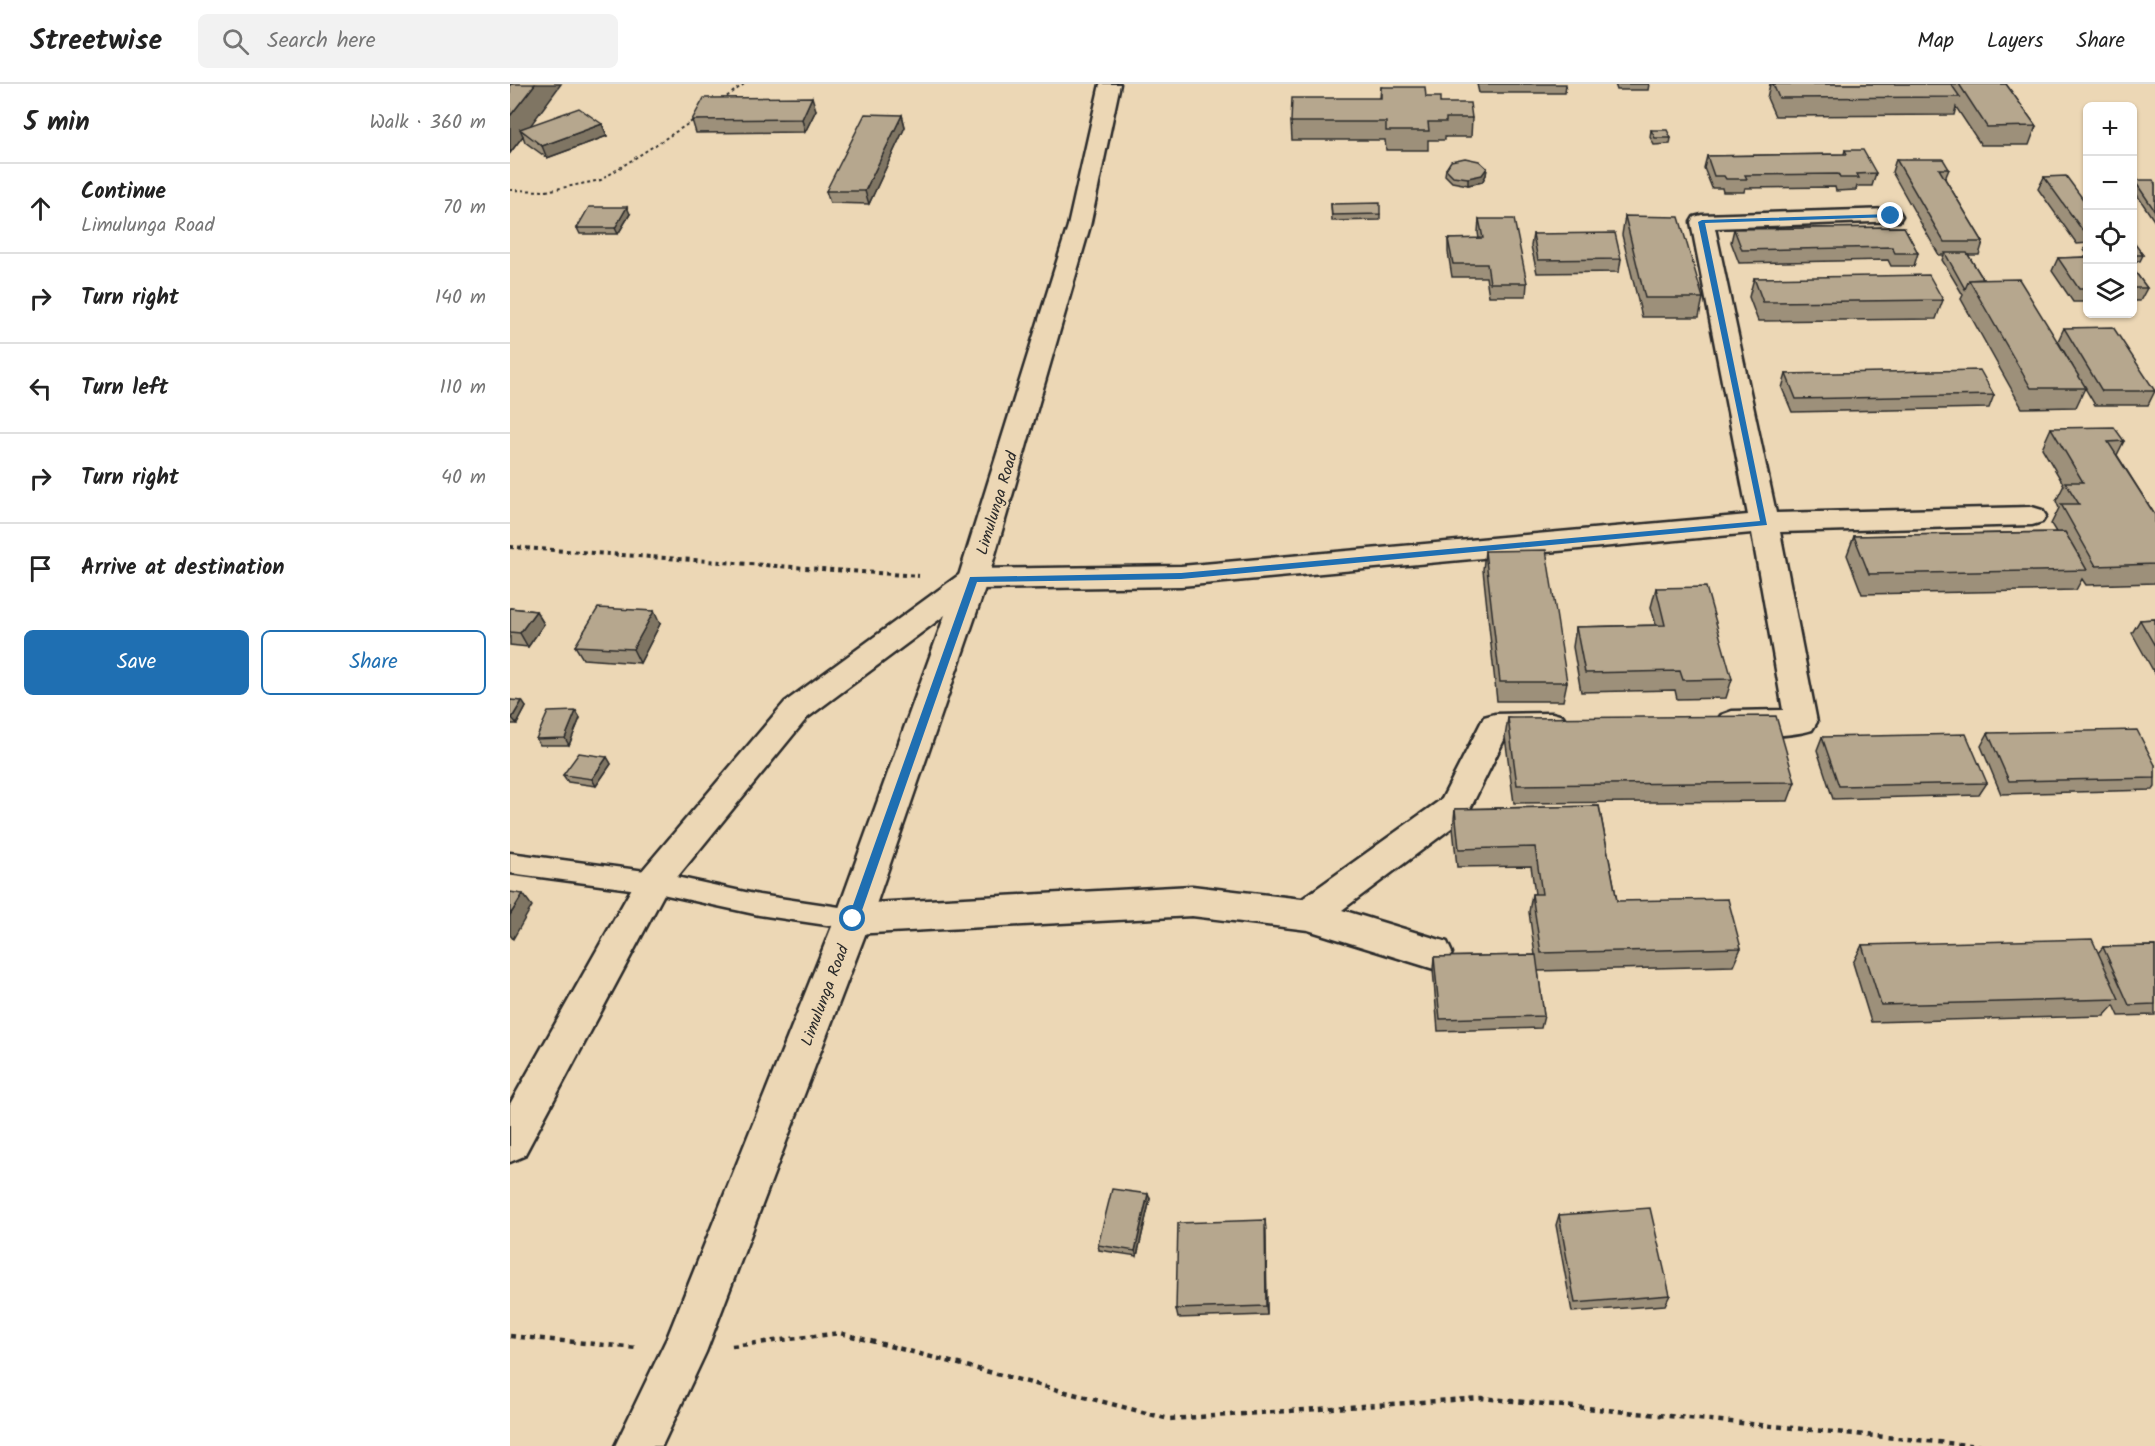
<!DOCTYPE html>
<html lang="en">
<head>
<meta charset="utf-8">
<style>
	body { margin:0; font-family:Kalam,sans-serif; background:#f2f2f2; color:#222 }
	.controls { position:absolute; right:18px; top:18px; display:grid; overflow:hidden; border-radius:9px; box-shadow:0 2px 4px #0004 }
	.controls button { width:54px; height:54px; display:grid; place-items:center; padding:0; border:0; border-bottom:2px solid #e0e0e0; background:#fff; color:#222; font:30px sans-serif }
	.stop { position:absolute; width:18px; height:18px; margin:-14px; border:4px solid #1f6fb2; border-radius:50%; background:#fff }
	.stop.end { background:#1f6fb2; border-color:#fff; box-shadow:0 2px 6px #0008 }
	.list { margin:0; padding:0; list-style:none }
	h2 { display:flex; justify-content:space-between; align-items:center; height:78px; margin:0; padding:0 24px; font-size:26px }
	h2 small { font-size:20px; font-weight:400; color:#767676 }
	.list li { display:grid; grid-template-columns:39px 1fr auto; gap:18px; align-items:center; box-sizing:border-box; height:90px; padding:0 24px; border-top:2px solid #e0e0e0 }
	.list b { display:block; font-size:22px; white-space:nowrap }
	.list p { margin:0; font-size:20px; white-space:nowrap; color:#767676 }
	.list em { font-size:20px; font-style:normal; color:#767676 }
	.actions { display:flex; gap:12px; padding:18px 24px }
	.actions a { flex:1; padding:14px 0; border:2px solid #1f6fb2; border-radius:9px; text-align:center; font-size:21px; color:#1f6fb2 }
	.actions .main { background:#1f6fb2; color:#fff }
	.icon { flex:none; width:33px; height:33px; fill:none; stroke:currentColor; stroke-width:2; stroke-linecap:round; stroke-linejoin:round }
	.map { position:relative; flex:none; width:1645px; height:1362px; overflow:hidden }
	header { display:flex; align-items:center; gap:36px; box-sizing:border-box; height:84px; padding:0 30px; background:#fff; border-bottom:2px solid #e0e0e0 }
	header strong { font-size:28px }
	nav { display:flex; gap:33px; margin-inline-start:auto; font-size:21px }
	.search { width:420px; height:54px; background:#f2f2f2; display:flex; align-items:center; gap:15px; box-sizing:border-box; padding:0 21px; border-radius:9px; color:#767676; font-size:22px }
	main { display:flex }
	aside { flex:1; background:#fff }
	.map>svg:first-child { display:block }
</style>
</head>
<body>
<header>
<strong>Streetwise</strong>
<div class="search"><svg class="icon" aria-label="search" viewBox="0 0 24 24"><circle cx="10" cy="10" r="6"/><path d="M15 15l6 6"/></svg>Search here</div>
<nav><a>Map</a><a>Layers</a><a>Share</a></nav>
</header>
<main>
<aside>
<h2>5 min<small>Walk · 360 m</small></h2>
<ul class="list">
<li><svg class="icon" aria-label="ahead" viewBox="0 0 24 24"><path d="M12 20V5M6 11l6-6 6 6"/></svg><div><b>Continue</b><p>Limulunga Road</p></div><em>70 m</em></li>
<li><svg class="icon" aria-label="right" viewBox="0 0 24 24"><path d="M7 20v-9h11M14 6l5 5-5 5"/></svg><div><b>Turn right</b></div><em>140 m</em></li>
<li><svg class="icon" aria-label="left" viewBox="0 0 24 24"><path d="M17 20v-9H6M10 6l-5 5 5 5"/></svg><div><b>Turn left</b></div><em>110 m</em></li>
<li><svg class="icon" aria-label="right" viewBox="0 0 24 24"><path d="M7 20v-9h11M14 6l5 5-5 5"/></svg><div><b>Turn right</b></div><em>40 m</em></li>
<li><svg class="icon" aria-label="arrive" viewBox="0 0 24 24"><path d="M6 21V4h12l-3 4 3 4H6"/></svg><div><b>Arrive at destination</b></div></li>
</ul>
<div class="actions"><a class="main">Save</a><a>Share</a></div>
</aside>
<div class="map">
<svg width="1645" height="1362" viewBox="0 0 1645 1362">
	<rect width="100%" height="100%" fill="#ecd7b5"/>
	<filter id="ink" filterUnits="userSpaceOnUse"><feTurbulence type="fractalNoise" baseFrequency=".0167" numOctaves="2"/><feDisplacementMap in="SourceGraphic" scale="12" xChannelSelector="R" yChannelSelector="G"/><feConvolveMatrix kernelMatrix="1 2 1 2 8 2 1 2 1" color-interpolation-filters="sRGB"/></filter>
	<g filter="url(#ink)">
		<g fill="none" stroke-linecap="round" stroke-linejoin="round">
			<defs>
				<path id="service" d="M0,769l143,19 106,23 94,14 9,3 3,7 -3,7 -9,3 -94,-14 -106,-23 -143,-19z"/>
				<path id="minor" d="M1381,125l8,2 3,5 -3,5 -184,7 61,285 256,-6 10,3 4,6 -4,6 -10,3 -252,7 37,190 -5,8c-22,7 -69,8 -91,1l-5,-8 5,-8 11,-4 51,-1 -31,-177 -571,53 -201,3 -173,129 -142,174 -141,264 -14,6v-58l131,-232 144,-170 178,-130 10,-3 208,-3 567,-51 -57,-293 3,-5 8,-2z
					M1042,629l11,3 5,9 -5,9 -11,3 -47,1 -39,79 -124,93 105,32 5,11 -5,11 -13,5 -126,-39 -116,-14 -339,18 -13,-4 -5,-11 5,-11 13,-4 339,-18 110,13 140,-100 42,-82 11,-3z"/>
				<path id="secondary" d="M590,0h20l-30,142 -102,353 -117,340 -165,433 -44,94h-47l52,-108 168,-419 123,-340 110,-353z"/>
			</defs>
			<use href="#service" stroke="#2b2b2b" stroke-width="5"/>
			<use href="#minor" stroke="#2b2b2b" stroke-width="5"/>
			<use href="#secondary" stroke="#2b2b2b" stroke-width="5"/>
			<path stroke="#2b2b2b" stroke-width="2" stroke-dasharray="3 3" stroke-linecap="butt" d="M212,16l22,-16
				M0,106l36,1 55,-11 93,-60"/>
			<path stroke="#2b2b2b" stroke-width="4" stroke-dasharray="4 4" stroke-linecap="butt" d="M0,463l409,29"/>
			<path stroke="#2b2b2b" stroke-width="4.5" stroke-dasharray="5 5" stroke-linecap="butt" d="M0,1252l128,12
				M222,1262l108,-13 329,86 313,-21 497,48"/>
			<use href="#service" fill="#ecd7b5" fill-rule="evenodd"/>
			<use href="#minor" fill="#ecd7b5" fill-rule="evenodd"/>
			<use href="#secondary" fill="#ecd7b5" fill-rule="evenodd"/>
		</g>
		<path fill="#9d907a" stroke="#2b2b2b" stroke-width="1.5" d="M0,0l21,41 71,-1 5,12 -60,22 -22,-16 -2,-6 -13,17z
			M967,0h89l-1,9h-86z
			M1105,0h34l-1,6h-31z
			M1260,0h236l30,42 -7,19h-48l-25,-38 -2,8 -179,1 -8,-18z
			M871,3l45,10 14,6 32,15 -1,19h-26v3h-17v10h-42l-1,-10h-93l-1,-18 89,-24z
			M306,26l-11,22 -109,1 -4,-13z
			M392,31l3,12 -36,77 -39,-1 -4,-12z
			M1141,46l20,8 -1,6 -16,1 -4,-8z
			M1335,66l31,23 -4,13h-15l-1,4 -20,1 -1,-4 -90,1 -1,4h-21l-1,-4h-10l-8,-20 3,-12 137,-2z
			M1386,75l53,10 -4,10 38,63 -4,13h-11l15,24 90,88 -15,-26 6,-13 91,63 -7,14h-53l-10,-17 -9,19 -54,1 -61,-109 2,-4 -21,-35 2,-5h-5l-47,-83z
			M977,84l-1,7 -4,7 -14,3 -16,-3 -7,-7 1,-6z
			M1534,93l44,29v37l-11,1 -39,-55z
			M1624,96l21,4v38l-22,-33v-6z
			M821,120l49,10v6l-48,1z
			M120,130l-12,20h-38l-3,-6z
			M1115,132l78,82 -4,19h-57l-20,-82z
			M969,135l48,64 -1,13h-37l-3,-19h-34l-4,-25v-13h31l-1,-7z
			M1394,143l14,26 -4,13h-23l-3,-6 -149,3 -8,-21 3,-13z
			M1023,150l88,25 -2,13 -82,1 -6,-27z
			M1578,160v11l-4,-5z
			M1623,160l10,11 -3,6h-7z
			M1578,173v45h-15l-21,-31 6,-13z
			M1623,185l14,19 -7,13h-7z
			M1244,194l189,22 -7,19 -178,2 -9,-24z
			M1276,290l208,21 -5,13 -197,4 -10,-24z
			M1541,344l73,13 -7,14 38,60v68l-69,2 -4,-6 -6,11 -214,4 -15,-39 7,-19 202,-4 -5,-8 8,-16 -3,-7 8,-16 -22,-37z
			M975,467l82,131 -4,19h-66l-14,-131z
			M1146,504l76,91 -6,19 -49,1 -2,-9 -94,2 -8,-45 3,-20 80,-2 -5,-18z
			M0,524l26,3 8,13 -16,23 -18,-2z
			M1645,535v55l-23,-41 8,-13z
			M150,540l-20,39 -57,-4 -8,-13z
			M0,616l16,7 -9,17h-7z
			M66,627l4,7 -11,27h-29l-4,-6z
			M998,634l287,64 -7,19 -274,2 -9,-66z
			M1478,649l167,32v22l-2,3 -152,4 -20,-48z
			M1312,653l165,46 -8,12 -146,4 -16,-49z
			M97,673l4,7 -15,22 -28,-4 -5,-7z
			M1089,722l18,95 124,47 -8,18 -195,5 6,45 -3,12 -103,3 -5,-62 1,-12 101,-2 -6,-43 3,-18h3l-4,-28 -74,1 -4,-39 2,-19z
			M1352,861l236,8 5,-6 52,-1v69l-36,1 -5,-11 -10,11 -233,6 -18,-59z
			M640,1115l-13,57 -38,-6 -1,-5z
			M1049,1131l111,80 -5,10 -93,7 -16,-87z
			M755,1136l2,95 -89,3 -2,-9z"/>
		<path fill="#7f7563" stroke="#2b2b2b" stroke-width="1.5" d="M25,0h26l-36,49 -5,-4 3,7 -13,17v-37z
			M302,13l4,13 -11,22 -3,-13z
			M392,31l3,12 -36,77 -4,-13z
			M92,40l5,12 -60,22 -5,-12z
			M977,84l-1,7 -4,7 -14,3v-7z
			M117,123l3,7 -12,20 -3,-6z
			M26,527l8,13 -16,23 -8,-14z
			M144,527l6,13 -20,39 -7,-14z
			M12,617l4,6 -9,17 -5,-6z
			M66,627l4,7 -11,27 -4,-7z
			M97,673l4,7 -15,22 -4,-7z
			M13,810l9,12 -19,33 -3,-4v-20z
			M638,1110l2,5 -13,57 -2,-5z
			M755,1136l1,10 1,85 -1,-9z"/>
		<path fill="#b6a78e" stroke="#2b2b2b" stroke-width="1.5" d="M0,0h25l-25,32z
			M1263,0h178l9,13 -181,1z
			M1449,0h47l30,42 -49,1z
			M871,3h44l1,10h14v6h30l2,15h-26v4h-18l1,9h-43v-9h-95l1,-24h89z
			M302,13l-10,22 -110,1 12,-22z
			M69,24l23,16 -60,22 -22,-17z
			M355,30l37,1 -37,76h-39z
			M1141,46h16l4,8h-16z
			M1335,66h18l13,23 -19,1 2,4h-19l-2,-4 -93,1 2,4h-21l-2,-3h-10l-7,-20 140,-2z
			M955,74l14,3 8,7 -5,7 -14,3 -15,-2 -7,-7 5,-8z
			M1386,75h47l6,10h-10l44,73h-39z
			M1556,92l22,30v25h-5l-39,-54z
			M1624,96h19l2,4v27z
			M870,119v11l-48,1 -1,-11z
			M79,123h38l-12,21h-38z
			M1115,132l54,1 24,81h-58z
			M969,135h35l13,64h-37l-3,-19h-34l-5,-25 35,-1z
			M1394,143l14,26h-23l-3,-6 -150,3 -8,-21z
			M1105,149l6,26 -83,1 -5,-26z
			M1623,160h2l8,11h-10z
			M1435,169h22l16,26 -14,1 -4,9z
			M1578,173v32h-9l-21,-31z
			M1623,185l14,19h-14z
			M1419,191l14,25 -180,2 -9,-24z
			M1509,195l67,109h-55l-62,-108z
			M1603,243l42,64h-53l-38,-63z
			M1470,286l14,25 -198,4 -10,-25z
			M1604,343l10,14 -16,1 47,73v49l-59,2 -35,-62h18l-14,-22h18l-32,-54z
			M1555,448l22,38 -218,4 -15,-38z
			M1036,466l21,132h-67l-15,-131z
			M1196,503l26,92 -49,1 -3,-9 -95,2 -9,-46 89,-2 -9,-37z
			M0,524l26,3 -16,22 -10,-1z
			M88,524l56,3 -21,38 -58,-3z
			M1645,535v27l-15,-26z
			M0,616l12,1 -10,17h-2z
			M66,627l-11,27 -29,1 12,-27z
			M1266,632l19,66 -278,3 -9,-67z
			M1627,646l18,35v13l-146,3 -21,-48z
			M1456,650l21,49 -148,3 -17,-49z
			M69,669l28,4 -15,22 -29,-4z
			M1089,722l18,95 111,-2 13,49 -200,5 -9,-59h10l-7,-47 -76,2 -4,-40z
			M0,808l13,2 -13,21z
			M1582,855l27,60 -238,6 -19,-60z
			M1645,862v58l-26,1 -26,-58z
			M1026,871l8,61 -104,3 -6,-62z
			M602,1105l36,5 -13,57 -37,-6z
			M1140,1124l20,87 -95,8 -16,-88z
			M755,1136l1,86 -90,3 2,-86z"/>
	</g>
	<path fill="#1f6fb2" d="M1381,130l2,3 -188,6 62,302 -586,54 -204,3 -118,337 -6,4 -3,-1 -2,-3 122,-342 211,-4 579,-52 -62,-299 4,-2z"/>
	<g text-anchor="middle" stroke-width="4.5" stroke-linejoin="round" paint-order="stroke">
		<g font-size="16" fill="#2b2b2b" stroke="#ecd7b5">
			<text transform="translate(486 419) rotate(-73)" y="6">Limulunga Road</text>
			<text transform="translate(314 911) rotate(-69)" y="6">Limulunga Road</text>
		</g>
	</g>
</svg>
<div class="controls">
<button>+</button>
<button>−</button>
<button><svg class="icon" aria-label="locate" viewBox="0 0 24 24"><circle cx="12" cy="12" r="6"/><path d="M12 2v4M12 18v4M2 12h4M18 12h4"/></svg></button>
<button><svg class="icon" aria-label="layers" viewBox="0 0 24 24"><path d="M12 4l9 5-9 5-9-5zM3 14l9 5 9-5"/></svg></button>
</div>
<div class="stop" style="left:343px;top:835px"></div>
<div class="stop end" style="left:1381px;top:132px"></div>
</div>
</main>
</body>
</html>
